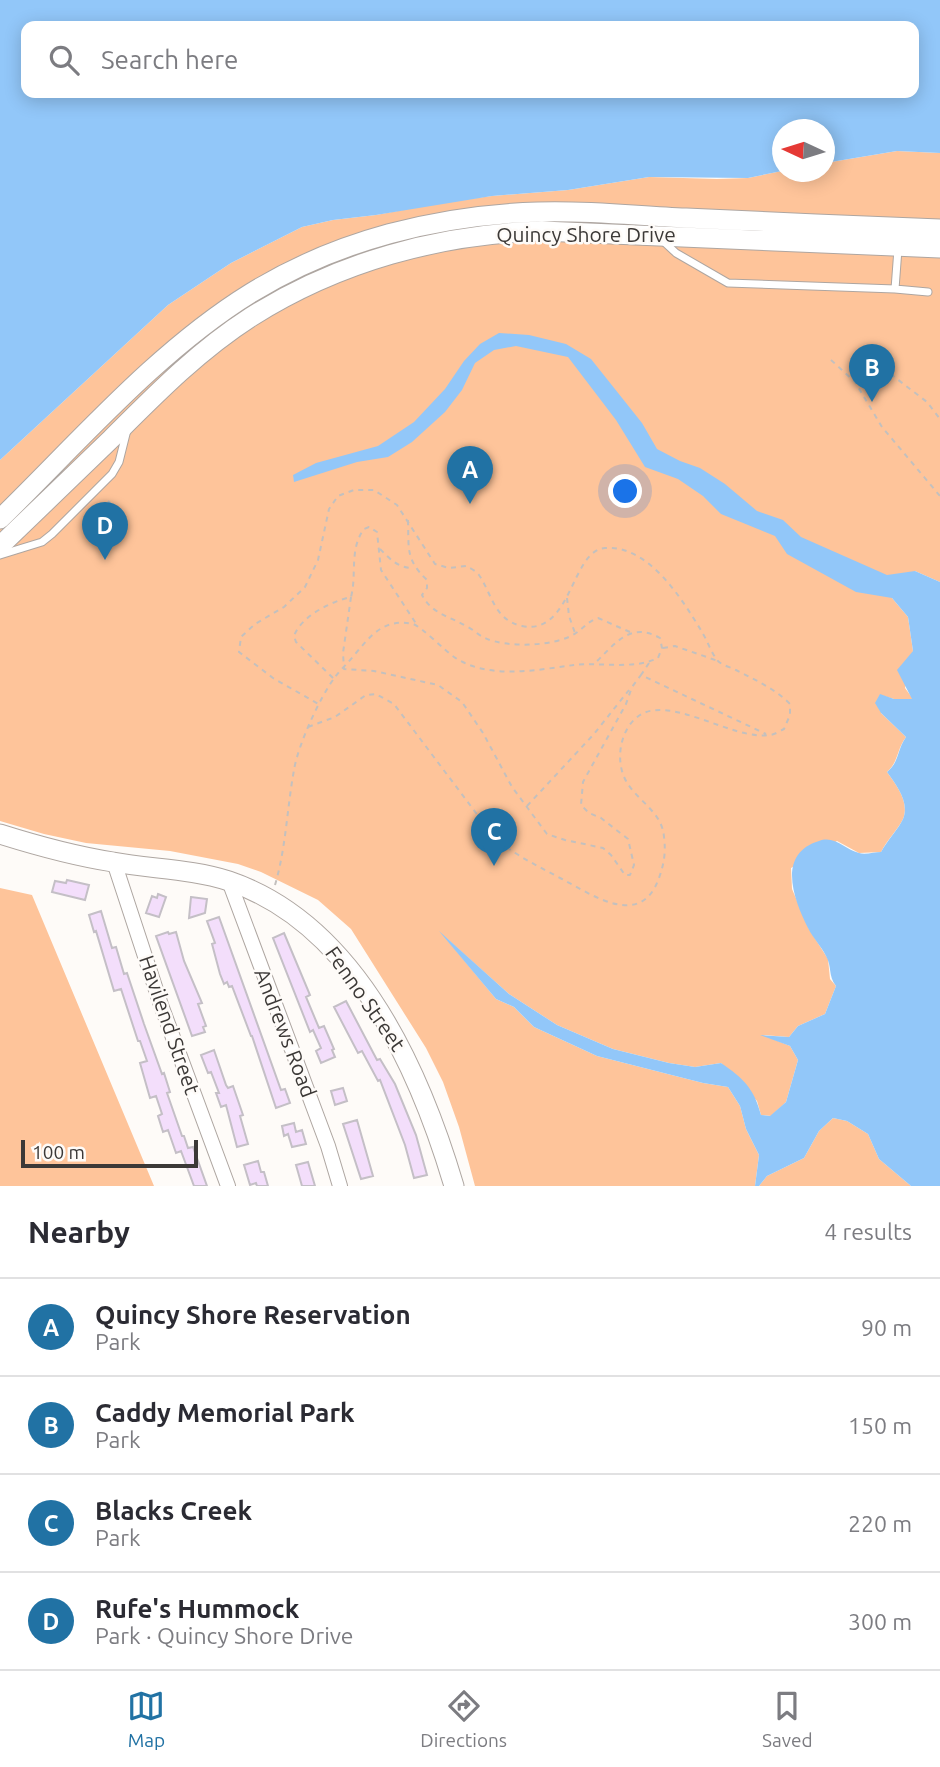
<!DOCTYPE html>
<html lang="en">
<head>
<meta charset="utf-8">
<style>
	body { margin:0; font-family:Ubuntu,sans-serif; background:#f2f2f3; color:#2b2b33 }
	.compass { position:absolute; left:772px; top:119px; width:63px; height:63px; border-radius:50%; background:#fff; box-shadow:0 4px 18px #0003; rotate:274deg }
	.scale { position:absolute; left:21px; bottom:18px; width:177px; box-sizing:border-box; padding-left:7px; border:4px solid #3c3937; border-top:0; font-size:19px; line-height:24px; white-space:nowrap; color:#3c3937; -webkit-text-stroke:5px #fefbf8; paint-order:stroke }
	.you { position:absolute; left:626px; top:492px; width:24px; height:24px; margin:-18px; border:5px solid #fff; border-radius:50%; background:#1a73e8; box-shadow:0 0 0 10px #1a73e833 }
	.badge { display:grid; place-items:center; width:46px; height:46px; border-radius:50%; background:#2172a4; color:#fff; font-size:23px; font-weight:700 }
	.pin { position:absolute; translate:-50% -58px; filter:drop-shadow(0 2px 4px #0008) }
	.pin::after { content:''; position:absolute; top:37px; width:24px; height:21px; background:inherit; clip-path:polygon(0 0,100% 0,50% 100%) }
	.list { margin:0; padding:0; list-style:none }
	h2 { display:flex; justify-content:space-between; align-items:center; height:91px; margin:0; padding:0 28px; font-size:30px }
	h2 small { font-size:23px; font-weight:400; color:#7c7c81 }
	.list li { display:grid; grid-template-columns:46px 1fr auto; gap:21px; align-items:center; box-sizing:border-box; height:98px; padding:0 28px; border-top:2px solid #e1e1e2 }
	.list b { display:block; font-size:26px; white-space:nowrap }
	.list p { margin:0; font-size:23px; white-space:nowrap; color:#7c7c81 }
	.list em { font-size:23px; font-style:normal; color:#7c7c81 }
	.icon { flex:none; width:38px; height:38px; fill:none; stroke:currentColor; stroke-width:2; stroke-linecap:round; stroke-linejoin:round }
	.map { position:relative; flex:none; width:940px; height:1186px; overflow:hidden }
	.search { position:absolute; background:#fff; box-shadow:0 4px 18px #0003; left:21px; right:21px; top:21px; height:77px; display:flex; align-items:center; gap:18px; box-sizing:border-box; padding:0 24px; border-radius:14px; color:#7c7c81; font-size:26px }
	.sheet { height:483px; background:#fff }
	nav { display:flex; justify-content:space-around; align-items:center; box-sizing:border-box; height:98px; border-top:2px solid #e1e1e2; background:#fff; font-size:19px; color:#7c7c81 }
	nav a { display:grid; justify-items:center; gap:4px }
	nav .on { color:#2172a4 }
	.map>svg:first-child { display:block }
</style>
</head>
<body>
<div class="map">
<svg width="940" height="1186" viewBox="0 0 940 1186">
	<rect width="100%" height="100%" fill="#fefbf8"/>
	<path fill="#fec49a" d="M897,151l43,2v429l-25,-11 -23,27 16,19 5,34 -8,37 8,11h-19l-14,-4 1,18 25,24c-10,14 -7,24 -19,35 9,13 23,30 16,47 -4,9 -16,21 -22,33l-22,1 -22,-12 -46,27 1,21 17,40 19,30 2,20 6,7 -11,28 -27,12 -9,11 -26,-2 27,11 8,14 -12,42 -15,14 -10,-1 -4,-14 -36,-38 -26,4 -26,-4 -56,-14 -56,-24 -48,-31 -65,-58 52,63 18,8 20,20 63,29 106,27 25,4 12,19 6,23 13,26 -4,31h-280l-16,-59 -16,-45 -17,-34 -75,-119 -33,-29 -57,-28 -23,-8 -68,-13 -84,-8 -42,-9 -44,-13v-361l168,-155 63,-42 71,-36 31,-7 43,-5 69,-13 47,-6 76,-6 81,-13 68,2 31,-1 34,-7 42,1 1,-9z
		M0,888l32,7 122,291h-154z
		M833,1118l14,3 21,13 11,25 32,27h-152l8,-10 37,-18 15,-27z"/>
	<path fill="#92c7f9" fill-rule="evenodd" d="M0,0h940v153l-43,-2 -72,12 -1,-33h-42v41l-34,7 -99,-1 -81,13 -76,6 -116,19 -43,5 -31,7 -71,36 -63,42 -168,155zM26,26h888v67h-888z
		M499,333l30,2 37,9 25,15 51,64 15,26 23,12 20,7 25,16 32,27 26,9 18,17 86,38 28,-4 25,11v604h-29l-32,-27 -11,-25 -21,-13 -14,-3 -14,13 -15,27 -37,18 -8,10h-4l4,-31 -13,-26 -6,-23 -12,-19 -25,-4 -106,-27 -63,-29 -20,-20 -18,-8 -57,-68 70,63 48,31 56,24 56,14 26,4 26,-4c22,15 33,25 40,52l9,1 16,-14 12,-42 -8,-14 -30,-11 29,2 9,-11 27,-12 11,-28c-8,-10 -4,-20 -10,-30 -5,-10 -13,-18 -18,-28 -14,-28 -32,-74 11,-87 16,-6 26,9 40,12 6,2 16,-1 22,-1 6,-11 18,-24 22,-33 7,-17 -7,-34 -16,-47 13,-11 9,-20 19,-35l-25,-24 -6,-10 5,-9 14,5h18l-15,-29 16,-19 -5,-34 -16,-19 -36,-6 -69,-38 -12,-18 -54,-22 -18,-18 -25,-17 -33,-12 -29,-47 -48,-63 -52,-11 -22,4 -19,13 -13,27 -17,22 -33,30 -24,15 -31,5 -63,20 -1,-7 23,-12 62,-17 36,-24 31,-33 19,-28 16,-17z"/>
	<path fill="#f3defb" stroke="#c4bfc6" stroke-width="2" d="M67,880l22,5 -4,15 -33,-8 3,-11 11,2z
		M158,894l8,3 -7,20 -13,-4 6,-17 5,2z
		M191,897l16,2 -2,14 -16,5z
		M101,911l11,37 4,-1 8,27 3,-1 17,51 18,50 2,-1 6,19 -3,1 15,43h2l4,12 5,-1 14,39h-13l-13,-35 -5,2 -8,-23 -5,2 -5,-16 4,-2 -6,-18 -6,2 -10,-35 7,-2 -7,-20h-2l-17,-52 -7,2 -18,-60 -2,1 -5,-17z
		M219,917l62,173 4,-1 5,14 -14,5 -24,-72h-1l-19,-50 -3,1 -2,-5 -3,2 -4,-10 -8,-30 3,-1 -8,-22z
		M168,932l1,2 7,-2 8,29 18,42 -4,1 8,22 -3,1 2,5 -13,4 -36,-100z
		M284,933l26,62 -4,2 13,31 5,-2 10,23 -2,1 3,7 -14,6 -5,-12 5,-3 -8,-18 -3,2 -37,-94z
		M346,1001l31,59 3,-1 15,25 21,51 11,40 -13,3 -9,-33 -25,-65 -2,1 -16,-30 -4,2 -24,-46z
		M214,1050l12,35 2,3 5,-2 10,29 -3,1 8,28 -11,3 -11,-42 -5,2 -5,-14h3l-8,-21 -3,1 -7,-18z
		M343,1088l4,13 -12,4 -4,-14z
		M357,1120l16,56 -12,3 -18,-55z
		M294,1123l2,9 6,-2 4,14 -14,3 -4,-13 -4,2 -2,-10z
		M258,1161l3,11h3l4,14h-11l-1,-3 -6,2 -6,-20z
		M308,1162l7,24h-13l-6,-21z"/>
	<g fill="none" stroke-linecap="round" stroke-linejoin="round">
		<defs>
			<path id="lane" d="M662,240l14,13 52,30 167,6 3,-40
				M895,289l33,3
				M0,555l42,-13 10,-8 60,-60 7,-12 8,-32"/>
			<path id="street" d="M114,862l47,143 67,181
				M229,881l99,265 12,40"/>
			<path id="secondary" d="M0,519c79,-77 157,-168 251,-226 86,-53 187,-78 287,-81 49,-2 99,4 148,6 85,4 169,8 254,11
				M0,546c37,-36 74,-71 111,-107 44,-44 87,-88 140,-122 87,-55 188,-83 291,-86l398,17
				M0,834c38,12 75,22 113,28 38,7 79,7 116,19 126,43 190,187 225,305"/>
		</defs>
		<use href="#lane" stroke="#aea6a1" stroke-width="9"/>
		<use href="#street" stroke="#aea6a1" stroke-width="16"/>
		<use href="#secondary" stroke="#aea6a1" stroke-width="21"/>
		<path stroke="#c3c0be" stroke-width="2" stroke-dasharray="5 5" stroke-linecap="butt" d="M831,360l24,22 27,45 58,69
			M855,382l29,-13 43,33 13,17
			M108,501l10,10
			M408,520c1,28 -3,39 19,60v8l-5,7c10,19 27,21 44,31 7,3 12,9 19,12 21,10 71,9 91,-5 9,-6 11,-11 22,-15l32,14
			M380,549c10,10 18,19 33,19
			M351,597l-8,56 1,16 30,2 64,14 24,17 21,31 29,54 35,47 18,6 38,8 8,7 14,20h5l4,-10 -6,-26 -27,-21 -12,-5 -8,-8 2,-23 43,-78 6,-17 9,-12
			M567,598l2,18 6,17
			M663,648l12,-2 43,15
			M649,663l-8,12 125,59
			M333,678l-37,-36 -2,-6c7,-20 38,-35 57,-39 6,-22 -2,-48 13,-68l5,-2 8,5 4,38 36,55
			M308,727l27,-10 31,-22 10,-1 18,10 100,133c20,18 44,29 68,42 32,17 79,50 97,-1 5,-14 7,-26 5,-41 -2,-29 -35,-39 -42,-66 -5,-18 0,-41 14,-53 30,-27 96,23 133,17 5,0 11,-4 15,-6l6,-14v-11c-16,-16 -35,-24 -54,-34 -6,-3 -15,-5 -19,-10 -6,-8 -10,-20 -15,-28 -20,-33 -53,-87 -97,-84 -34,2 -33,88 -83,78 -28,-6 -30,-32 -43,-51 -3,-4 -9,-7 -13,-9l-17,2 -14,-4 -38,-59 -23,-15h-20l-16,6 -9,13 -11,51 -13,27 -21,20 -29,17 -14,13 -2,15 34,26 47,27
			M527,806l67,-72 35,-44
			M275,885c11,-37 12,-77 19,-115 4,-25 26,-73 41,-93 6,-8 14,-15 21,-24 16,-19 29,-35 57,-29 9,3 31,26 41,33 34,23 82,13 120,8 26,-3 60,5 84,-7l4,-10 -2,-10c-30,-17 -45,6 -65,25"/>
		<use href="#lane" stroke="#fff" stroke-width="7"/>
		<use href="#street" stroke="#fff" stroke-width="14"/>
		<use href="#secondary" stroke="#fff" stroke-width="19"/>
	</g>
	<g text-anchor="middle" stroke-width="5" stroke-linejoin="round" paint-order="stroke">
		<g font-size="21" fill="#3c3937" stroke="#fefbf8">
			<text x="586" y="242">Quincy Shore Drive</text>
			<text transform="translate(365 999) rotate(55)" y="7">Fenno Street</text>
			<text transform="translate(169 1025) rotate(71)" y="7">Havilend Street</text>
			<text transform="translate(285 1033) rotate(69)" y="7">Andrews Road</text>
		</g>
	</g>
</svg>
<svg class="compass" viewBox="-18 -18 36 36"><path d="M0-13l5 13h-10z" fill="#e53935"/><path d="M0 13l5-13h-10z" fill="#7c7c81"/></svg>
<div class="scale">100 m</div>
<div class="you"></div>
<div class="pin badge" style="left:470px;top:504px">A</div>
<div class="pin badge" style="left:872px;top:402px">B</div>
<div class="pin badge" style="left:494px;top:866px">C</div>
<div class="pin badge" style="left:105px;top:560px">D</div>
<div class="search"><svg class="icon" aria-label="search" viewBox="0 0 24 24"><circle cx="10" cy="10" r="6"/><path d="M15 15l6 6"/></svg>Search here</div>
</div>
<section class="sheet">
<h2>Nearby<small>4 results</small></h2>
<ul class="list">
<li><span class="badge">A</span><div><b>Quincy Shore Reservation</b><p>Park</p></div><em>90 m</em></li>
<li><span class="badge">B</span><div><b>Caddy Memorial Park</b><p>Park</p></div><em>150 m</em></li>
<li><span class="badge">C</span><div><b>Blacks Creek</b><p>Park</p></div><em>220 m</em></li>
<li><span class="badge">D</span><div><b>Rufe's Hummock</b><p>Park · Quincy Shore Drive</p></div><em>300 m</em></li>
</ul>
</section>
<nav>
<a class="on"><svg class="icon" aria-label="map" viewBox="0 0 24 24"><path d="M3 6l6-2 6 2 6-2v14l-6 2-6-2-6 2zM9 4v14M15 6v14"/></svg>Map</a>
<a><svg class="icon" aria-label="directions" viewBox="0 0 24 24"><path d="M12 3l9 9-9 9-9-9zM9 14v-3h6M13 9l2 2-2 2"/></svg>Directions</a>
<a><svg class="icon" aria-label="saved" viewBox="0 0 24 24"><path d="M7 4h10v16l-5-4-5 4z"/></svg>Saved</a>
</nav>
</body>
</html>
